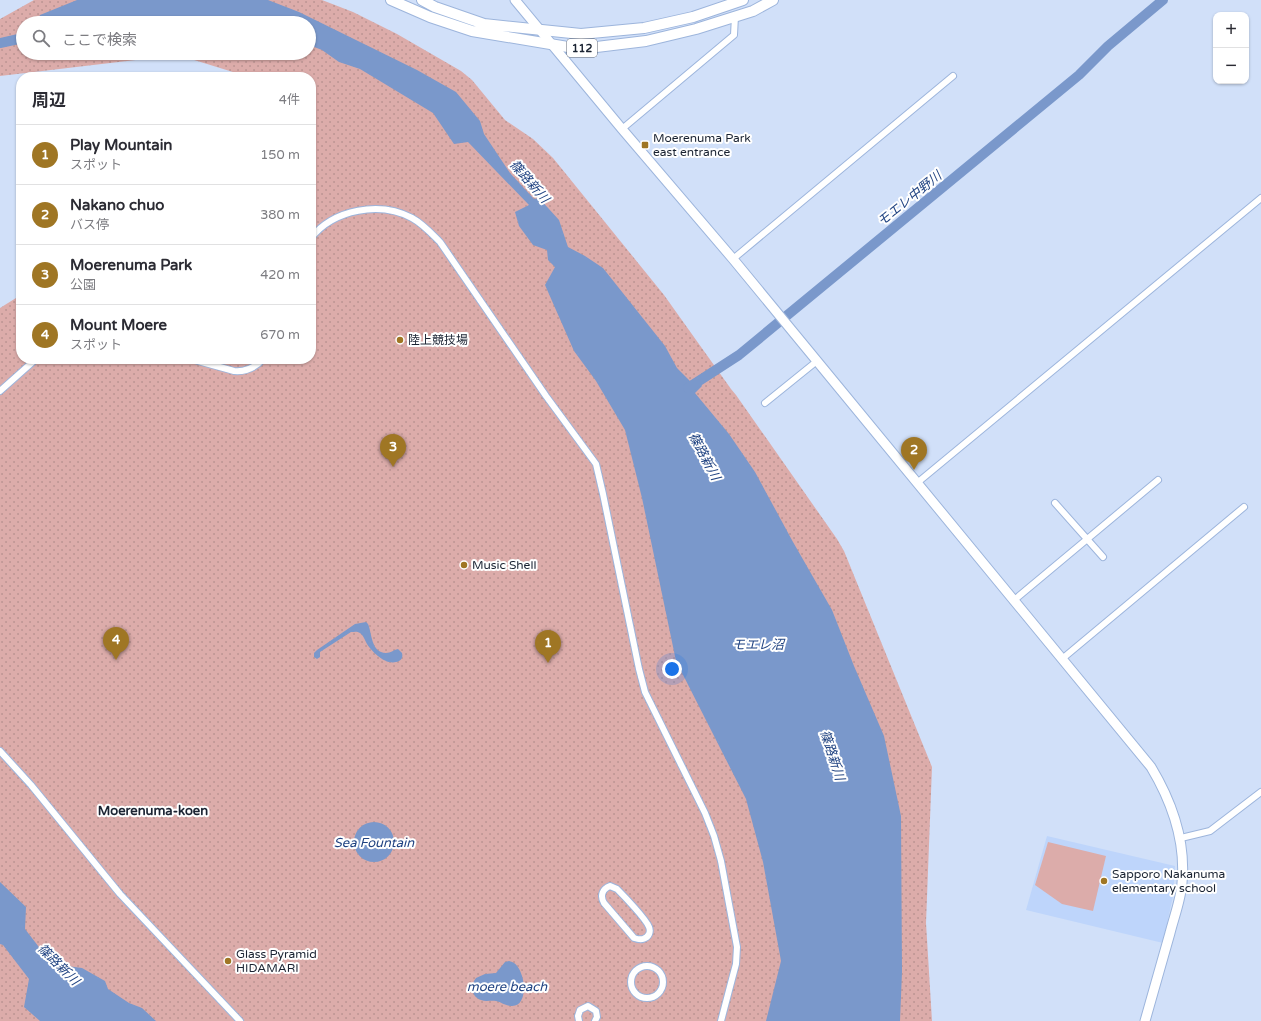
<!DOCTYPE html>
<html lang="ja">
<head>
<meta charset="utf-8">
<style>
	body { margin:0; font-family:"Varela Round","Noto Sans JP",sans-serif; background:#f7f7f7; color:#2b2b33 }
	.controls { position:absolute; right:12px; top:12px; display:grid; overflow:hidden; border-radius:8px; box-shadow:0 1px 3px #0004 }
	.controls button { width:36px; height:36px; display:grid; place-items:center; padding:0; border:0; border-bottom:1px solid #e1e1e2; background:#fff; color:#2b2b33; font:20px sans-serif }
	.you { position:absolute; left:672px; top:669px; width:14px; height:14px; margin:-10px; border:3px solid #fff; border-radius:50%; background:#1a73e8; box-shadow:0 0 0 6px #1a73e833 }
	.badge { display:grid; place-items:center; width:26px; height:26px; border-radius:50%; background:#9f7624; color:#fff; font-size:13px; font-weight:700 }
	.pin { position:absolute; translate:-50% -33px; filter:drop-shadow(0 1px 2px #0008) }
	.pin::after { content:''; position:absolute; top:21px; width:14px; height:12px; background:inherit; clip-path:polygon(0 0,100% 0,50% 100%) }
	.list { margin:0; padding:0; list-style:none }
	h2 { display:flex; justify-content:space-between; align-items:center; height:52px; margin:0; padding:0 16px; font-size:17px }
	h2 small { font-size:13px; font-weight:400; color:#7c7c81 }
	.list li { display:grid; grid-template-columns:26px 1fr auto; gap:12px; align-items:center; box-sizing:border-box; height:60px; padding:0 16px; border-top:1px solid #e1e1e2 }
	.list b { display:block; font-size:15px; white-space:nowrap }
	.list p { margin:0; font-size:13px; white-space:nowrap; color:#7c7c81 }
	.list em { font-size:13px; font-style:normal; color:#7c7c81 }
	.icon { flex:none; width:22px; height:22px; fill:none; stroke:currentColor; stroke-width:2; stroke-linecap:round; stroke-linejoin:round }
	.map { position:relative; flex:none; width:1261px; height:1021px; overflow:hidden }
	.search { position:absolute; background:#fff; box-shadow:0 1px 3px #0004; left:16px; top:16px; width:300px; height:44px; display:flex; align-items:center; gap:10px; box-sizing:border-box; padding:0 14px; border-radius:22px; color:#7c7c81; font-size:15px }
	.panel { position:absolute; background:#fff; box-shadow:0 1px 3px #0004; left:16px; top:72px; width:300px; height:292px; border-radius:16px }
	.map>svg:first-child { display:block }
</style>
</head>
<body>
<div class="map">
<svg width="1261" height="1021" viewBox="0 0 1261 1021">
	<defs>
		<pattern id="park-dots" width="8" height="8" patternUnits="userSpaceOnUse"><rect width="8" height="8" fill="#dcacaa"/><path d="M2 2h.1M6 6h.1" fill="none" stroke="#bc9493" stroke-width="1.8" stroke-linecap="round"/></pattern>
	</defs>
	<rect width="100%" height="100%" fill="#d1e0f9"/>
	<path fill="#bed5fb" d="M1047,836l128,30 -2,30 -10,47 -137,-33z"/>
	<path fill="#dcacaa" d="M1048,842l58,14 -13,55 -31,-7 -27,-19z"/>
	<path fill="url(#park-dots)" fill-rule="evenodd" d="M34,0h288l31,12 44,22 64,37 11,9 33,40 28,19 20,19 111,137 67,94 5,6 101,144 7,12 88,216 -6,156 6,98h-932v-713l16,-10 5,1v60h290v-252l2,-10 -2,-1v-19h-62l-71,-22 -178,21v-57zM23,23h286v30h-286z"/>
	<path fill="#7a98cb" d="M77,0h191l31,12 118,58 39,22 24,29 4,13 26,39 24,26 5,-1 20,22 9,27 17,9 18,12 62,78 12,22 13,13 7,-4 5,9 -7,7 34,41 26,38 38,70 39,68 22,56 30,70 17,80 1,156 -2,49h-134l15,-60 -18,-99 -17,-63 -70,-138 -34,-163 -17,-68 -29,-49 -22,-30 -29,-66 10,-18 -7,-7 -1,-10 -14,-5 -14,-19 -4,-14 14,-7 -61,-63 -14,2 -21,-31 -73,-44 -21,-7 -17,-12 -13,-5v-22h-56l-6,-2v2h-211l4,-8z
		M366,622l2,2c4,9 3,29 18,29 5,0 7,-3 12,-4l4,4c1,4 0,6 -3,8 -12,6 -26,-8 -32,-17 -2,-4 -4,-9 -7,-11 -3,-2 -6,-1 -9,-1l-31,20v5l-3,2 -3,-2v-4l3,-3 38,-26z
		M354 842a20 20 0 1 1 40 0a20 20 0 1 1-40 0Z
		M0,882l26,25 -1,22 27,35 30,4 23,13 3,8 21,14 13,5 14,13h-116l-16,-14 5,-28 -26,-34 -3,-1z
		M509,961c7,1 11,8 13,15 3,9 4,31 -11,30 -5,0 -10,-4 -15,-5 -5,-1 -10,1 -15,-1 -10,-3 -11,-15 -5,-22l9,-4 11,-1 9,-11z"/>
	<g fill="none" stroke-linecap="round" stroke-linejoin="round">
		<path stroke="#7a98cb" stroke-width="10" d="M0,43l23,-5
			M688,388l51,-33 340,-280 29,-29 55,-46"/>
		<defs>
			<path id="street" d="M622,129l112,-94 1,-19
				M311,238c23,-29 69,-37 101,-20 11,6 19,15 28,24l106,154 50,68 7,30 36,175 6,23 60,121 9,23 7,25 16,86 -1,17 -4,15 -11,42
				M733,259l220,-183
				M191,359l43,12c12,1 21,-3 29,-12
				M0,391l36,-32
				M765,403l52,-42
				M917,483l344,-285
				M1055,503l48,54
				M1013,601l145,-121
				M1062,659l182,-152
				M0,751l31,34 89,109 120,127
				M1181,838l29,-7 51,-39
				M610,886l7,3c7,7 29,30 32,38 2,5 0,10 -6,12 -3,1 -6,0 -9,-1l-30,-35c-4,-7 -2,-14 6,-17z
				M631 982a16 16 0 1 1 32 0a16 16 0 1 1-32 0Z
				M579,1021l-1,-5 2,-6 8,-4 8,5 1,6 -2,4"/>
			<path id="secondary" d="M515,0l107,129 111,130 418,508c21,35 35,74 31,116 -1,16 -8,34 -12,50 -8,29 -17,59 -25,88"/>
			<path id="primary" d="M391,0l39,17 42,14 108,18 66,-8 50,-12 57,-18 20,-11
				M422,0l13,7 49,17 97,10 63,-6 49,-11 50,-17"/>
		</defs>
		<use href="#street" stroke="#9db5dc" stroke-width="8"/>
		<use href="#secondary" stroke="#9db5dc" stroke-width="11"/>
		<use href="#primary" stroke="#9db5dc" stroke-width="12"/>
		<use href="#street" stroke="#fff" stroke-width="6"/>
		<use href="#secondary" stroke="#fff" stroke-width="9"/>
		<use href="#primary" stroke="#fff" stroke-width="10"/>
	</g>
	<g fill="#9f7624" stroke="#fff" stroke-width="1.5">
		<rect x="641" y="141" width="8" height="8" rx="2"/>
		<circle cx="400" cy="340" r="4"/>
		<circle cx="464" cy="565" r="4"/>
		<circle cx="1104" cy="881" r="4"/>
		<circle cx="228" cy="961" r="4"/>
	</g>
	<g text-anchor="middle" stroke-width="4" stroke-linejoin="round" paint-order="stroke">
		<rect fill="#fff" stroke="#5f6570" stroke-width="1" x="567" y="39" width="30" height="18" rx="3"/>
		<g font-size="11" font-weight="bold" fill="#1a2332">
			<text x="582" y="52">112</text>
		</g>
		<g font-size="12" fill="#1a2332" stroke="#fff" text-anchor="start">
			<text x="653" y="142">Moerenuma Park<tspan x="653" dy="14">east entrance</tspan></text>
			<text x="408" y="344">陸上競技場</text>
			<text x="472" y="569">Music Shell</text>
			<text x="1112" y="878">Sapporo Nakanuma<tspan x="1112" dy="14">elementary school</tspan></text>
			<text x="236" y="958">Glass Pyramid<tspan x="236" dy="14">HIDAMARI</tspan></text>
		</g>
		<g font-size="13" font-style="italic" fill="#1f4281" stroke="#fff">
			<text transform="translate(530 181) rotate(49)" y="5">篠路新川</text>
			<text transform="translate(909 198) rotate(-39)" y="5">モエレ中野川</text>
			<text transform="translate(705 456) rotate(62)" y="5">篠路新川</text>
			<text x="758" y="649">モエレ沼</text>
			<text transform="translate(833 755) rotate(72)" y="5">篠路新川</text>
			<text x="374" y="847">Sea Fountain</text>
			<text transform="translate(59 964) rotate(45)" y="5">篠路新川</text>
			<text x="507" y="991">moere beach</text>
		</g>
		<g font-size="13" font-weight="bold" fill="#1a2332" stroke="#fff">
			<text x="153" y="815">Moerenuma-koen</text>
		</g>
	</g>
</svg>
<div class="controls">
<button>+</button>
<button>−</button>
</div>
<div class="you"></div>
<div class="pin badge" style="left:548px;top:663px">1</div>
<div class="pin badge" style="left:914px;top:470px">2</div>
<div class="pin badge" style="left:393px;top:467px">3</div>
<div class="pin badge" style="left:116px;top:660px">4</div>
<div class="search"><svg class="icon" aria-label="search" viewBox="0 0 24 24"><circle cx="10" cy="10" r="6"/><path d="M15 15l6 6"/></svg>ここで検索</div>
<section class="panel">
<h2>周辺<small>4件</small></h2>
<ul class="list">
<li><span class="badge">1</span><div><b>Play Mountain</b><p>スポット</p></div><em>150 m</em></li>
<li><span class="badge">2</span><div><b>Nakano chuo</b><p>バス停</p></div><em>380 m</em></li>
<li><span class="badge">3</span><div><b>Moerenuma Park</b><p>公園</p></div><em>420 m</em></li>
<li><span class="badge">4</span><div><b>Mount Moere</b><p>スポット</p></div><em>670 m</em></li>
</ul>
</section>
</div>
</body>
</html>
